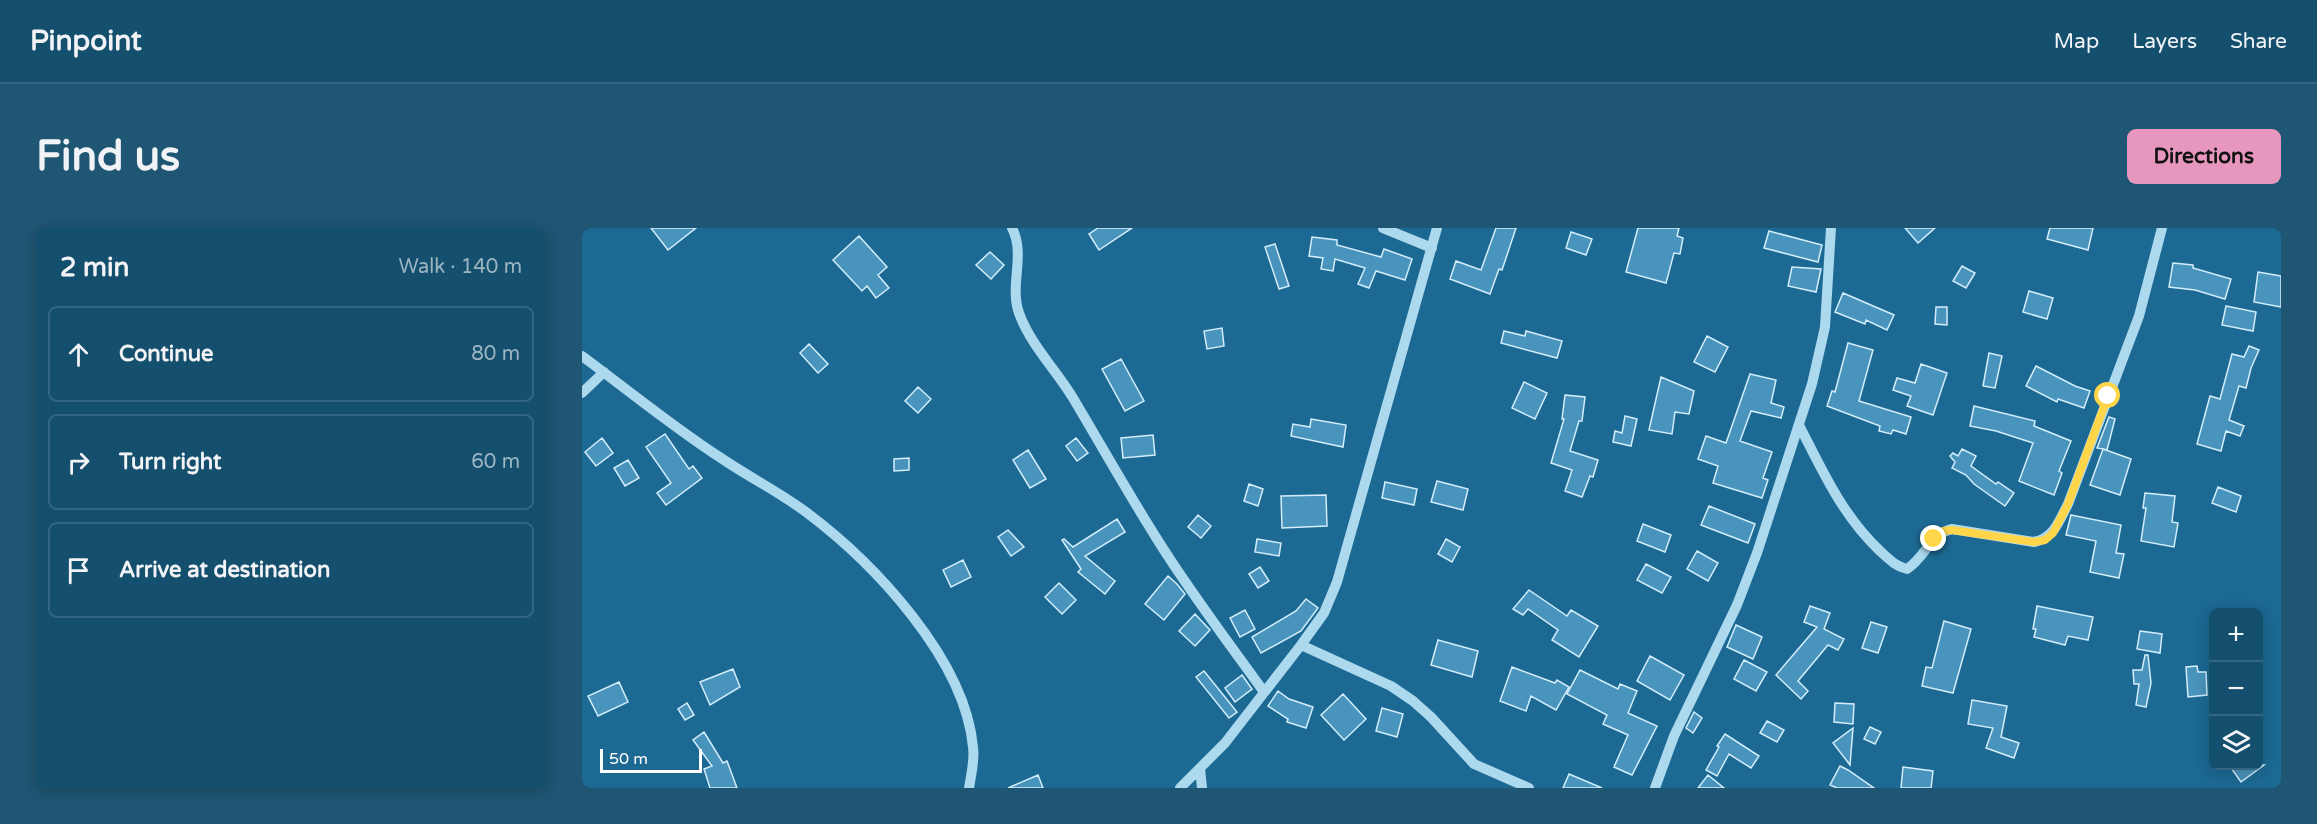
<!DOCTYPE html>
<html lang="en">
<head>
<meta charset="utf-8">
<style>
	body { margin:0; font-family:"Varela Round",sans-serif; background:#1e5673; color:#f1f3f6 }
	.controls { position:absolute; right:18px; bottom:18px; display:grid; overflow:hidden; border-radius:9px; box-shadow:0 3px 15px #0003 }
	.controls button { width:54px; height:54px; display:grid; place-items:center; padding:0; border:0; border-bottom:2px solid #346681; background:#154f6e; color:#f1f3f6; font:30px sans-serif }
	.scale { position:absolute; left:18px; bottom:15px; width:102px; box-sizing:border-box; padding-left:6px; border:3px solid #fff; border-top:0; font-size:16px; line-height:21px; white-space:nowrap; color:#fff; -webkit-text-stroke:4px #1c6993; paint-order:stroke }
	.stop { position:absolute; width:18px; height:18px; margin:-14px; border:4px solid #ffd54a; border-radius:50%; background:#fff }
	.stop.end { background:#ffd54a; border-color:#fff; box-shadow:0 2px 6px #0008 }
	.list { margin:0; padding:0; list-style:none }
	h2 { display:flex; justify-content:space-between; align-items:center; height:78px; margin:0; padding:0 24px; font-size:26px }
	h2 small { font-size:20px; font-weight:400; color:#9db5c2 }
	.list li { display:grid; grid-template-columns:39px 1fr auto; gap:18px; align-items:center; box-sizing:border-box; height:96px; margin:0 12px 12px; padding:0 12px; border:2px solid #346681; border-radius:9px }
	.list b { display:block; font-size:22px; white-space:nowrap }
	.list em { font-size:20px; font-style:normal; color:#9db5c2 }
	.icon { flex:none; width:33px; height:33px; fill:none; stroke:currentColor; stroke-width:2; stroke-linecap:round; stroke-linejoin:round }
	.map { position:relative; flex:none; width:1699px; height:560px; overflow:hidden; border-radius:9px }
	header { display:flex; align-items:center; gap:36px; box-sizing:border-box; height:84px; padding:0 30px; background:#154f6e; border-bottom:2px solid #346681 }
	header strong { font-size:28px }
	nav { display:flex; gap:33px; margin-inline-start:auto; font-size:21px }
	.intro { display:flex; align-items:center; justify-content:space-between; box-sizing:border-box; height:144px; padding:0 36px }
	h1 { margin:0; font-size:42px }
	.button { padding:15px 27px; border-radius:9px; background:#e797bd; color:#111; font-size:21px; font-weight:700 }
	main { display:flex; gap:36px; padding:0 36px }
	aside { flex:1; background:#154f6e; border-radius:9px; box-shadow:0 3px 15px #0003 }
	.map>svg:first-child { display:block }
</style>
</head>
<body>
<header>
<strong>Pinpoint</strong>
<nav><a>Map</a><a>Layers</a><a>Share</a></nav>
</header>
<div class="intro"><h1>Find us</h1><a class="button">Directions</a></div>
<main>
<aside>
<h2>2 min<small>Walk · 140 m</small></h2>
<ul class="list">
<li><svg class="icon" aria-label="ahead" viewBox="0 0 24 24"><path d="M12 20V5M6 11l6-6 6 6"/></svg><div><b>Continue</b></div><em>80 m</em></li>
<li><svg class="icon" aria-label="right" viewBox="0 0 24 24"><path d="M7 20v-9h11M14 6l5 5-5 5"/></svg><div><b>Turn right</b></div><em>60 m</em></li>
<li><svg class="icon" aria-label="arrive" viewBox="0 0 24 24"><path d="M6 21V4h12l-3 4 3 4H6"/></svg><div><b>Arrive at destination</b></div></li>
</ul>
</aside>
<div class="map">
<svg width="1699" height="560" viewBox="0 0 1699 560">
	<rect width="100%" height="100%" fill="#1c6993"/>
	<path fill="#4994bc" stroke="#d3edfb" stroke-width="1.5" d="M69,0h45l-28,22z
		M516,0h34l-33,22 -10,-16z
		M914,0h20l-14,42 -3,-1 -9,25 -40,-15 6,-18 25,9z
		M1056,0h41l-2,8 6,2 -3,16 -6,-1 -8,30 -40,-11z
		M1323,0h30l-17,15z
		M1468,0h43l-5,22 -41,-11z
		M1187,3l53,14 -4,17 -54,-14z
		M989,4l21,7 -6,16 -20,-7z
		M277,8l28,31 -9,8 11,13 -13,10 -9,-12 -5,5 -29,-31z
		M730,9l25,3v5l44,12 3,-8 28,10 -7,21 -29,-9 -7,17 -11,-4 7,-16 -30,-9 -2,12 -12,-2 2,-11 -14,-2z
		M693,16l14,42 -10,3 -14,-42z
		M408,24l14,13 -13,14 -15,-14z
		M1591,35l20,2v3l38,11 -6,20 -30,-9 -26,-3z
		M1380,38l13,7 -9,15 -13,-7z
		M1210,39l29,2 -5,23 -28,-6z
		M1676,44l23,4v31l-27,-5z
		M1447,63l24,7 -6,21 -24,-7z
		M1261,65l51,22 -7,15 -21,-10 -1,4 -30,-12z
		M1644,78l30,6 -3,19 -31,-6z
		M1354,79h11v18l-12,-1z
		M640,100l2,18 -17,3 -3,-18z
		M922,103l21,5 1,-5 36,10 -5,17 -56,-15z
		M1125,108l21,11 -13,25 -21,-10z
		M1266,115l25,7 -14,51 52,16 -5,17 -13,-4 -2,4 -12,-3 1,-5 -53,-20 5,-15 3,1z
		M227,116l19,20 -10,9 -18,-20z
		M1667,118l10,4 -8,18 -5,20 -7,-2 -10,34 15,6 -4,10 -14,-5 -5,20 -24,-7 13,-48 10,3 12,-45 12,3z
		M1407,125l13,3 -7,32 -12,-2z
		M539,131l23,42 -19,10 -23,-42z
		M1339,136l26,9 -14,42 -26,-9 4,-10 -18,-6 4,-12 18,5z
		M1454,138l39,20 15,5 -6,17 -26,-9 -1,3 -31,-16z
		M1168,146l26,6 -5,23 13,4 -3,11 -30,-7 -11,30 32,11 -9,26 5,2 -6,18 -49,-15 5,-17 -20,-7 8,-23 20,7z
		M1079,149l33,14 -5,23 -14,-2 -3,22 -23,-4z
		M942,154l23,11 -12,26 -23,-11z
		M336,159l13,12 -13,14 -13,-12z
		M983,167l20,2 -3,24h-3l-9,30 28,9 -5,17 -3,-1 -8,21 -17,-6 7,-21 -21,-7 13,-44h-2z
		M1392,178l61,15 -1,5 37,15 -12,30 3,2 -8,22 -35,-14 14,-38 -37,-12 -26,-5z
		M1043,188l12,3 -6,27 -18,-4 2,-11 7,2z
		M1527,189l6,2 -8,31 -4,-1 28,10 -11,36 -30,-10 13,-36 -6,-1z
		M729,191l35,6 -3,22 -52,-11 2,-12 17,3z
		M83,206l24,35 4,-3 9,12 -36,27 -9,-12 14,-10 -25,-36z
		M571,207l2,20 -32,3 -2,-20z
		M20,210l11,15 -17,13 -11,-14z
		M494,210l12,15 -11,8 -11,-15z
		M1380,221l14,7 -5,10 25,18 2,-2 16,11 -9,13 -31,-22 -8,-9 -14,-7 3,-6 -5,-6 3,-3 5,3z
		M446,222l18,29 -16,9 -17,-28z
		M327,230v12l-15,1v-12z
		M46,232l11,18 -14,8 -11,-18z
		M855,253l31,8 -5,21 -32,-8z
		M803,254l32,7 -3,16 -32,-7z
		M667,256l14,5 -5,17 -14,-5z
		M1636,259l23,9 -5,16 -24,-9z
		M1563,265l30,3 -3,26 6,1 -4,24 -33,-6 5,-33h-3z
		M744,267l1,31 -45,2 -1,-32z
		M1127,278l46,18 -7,19 -47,-18z
		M616,287l13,11 -10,12 -13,-11z
		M1489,287l50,10 -5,28 8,1 -5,24 -29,-6 6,-31 -30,-6z
		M535,291l8,13 -40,24 30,25 -10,13 -27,-22 3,-3 -19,-29 2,-1 9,8z
		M1061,296l28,11 -6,17 -28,-11z
		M426,302l16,17 -13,9 -13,-19z
		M675,311l24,4 -2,13 -24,-4z
		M864,311l14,8 -8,15 -14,-8z
		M1115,323l21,12 -10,18 -21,-12z
		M381,332l8,17 -20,10 -8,-17z
		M1064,336l25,13 -9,16 -25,-13z
		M678,339l9,14 -11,7 -9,-14z
		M586,348l9,8 8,10 -21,26 -19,-16z
		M477,355l17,17 -14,14 -17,-17z
		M947,362l38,26 4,-6 27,16 -19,31 -27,-17 6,-10 -30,-21 -5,6 -10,-6z
		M724,371l12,9 -17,23 -40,22 -9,-16 44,-26z
		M1228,378l20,7 -6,16 20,10 -6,11 -10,-5 -30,36 10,10 -7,8 -25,-24 41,-48 -13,-5z
		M1455,378l56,11 -5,23 -20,-4 -3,9 -31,-8 2,-8h-3z
		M663,382l10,19 -15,8 -10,-19z
		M613,386l15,16 -15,16 -16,-15z
		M1362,393l27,8 -18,64 -31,-7 4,-19 6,1z
		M1289,394l16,5 -9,26 -16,-5z
		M1154,397l26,12 -9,22 -26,-12z
		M1558,403l22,3 -2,19 -23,-4z
		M856,412l40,11 -6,26 -41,-12z
		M1563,427h3l3,28 -5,24 -10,-2 3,-21h-5l-1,-14h9z
		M1068,428l34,19 -14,25 -33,-19z
		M1162,432l23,12 -11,19 -22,-12z
		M1615,438l1,6h8l1,23 -19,2 -2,-30z
		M930,439l43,16 2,-3 12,7 -13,23 -25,-14 -5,15 -26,-10z
		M151,441l7,18 -30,18 -10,-23z
		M998,442l38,19 2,-5 17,7 -9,22 29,13 -25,49 -18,-8 14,-32 -25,-11 4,-9 -40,-21z
		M622,443l33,41 -8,6 -33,-41z
		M660,447l10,14 -17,13 -10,-14z
		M37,454l9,20 -30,14 -10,-20z
		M696,463l11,8 24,8 -7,21 -19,-6 1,-3 -20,-13z
		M761,466l23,25 -22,21 -23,-25z
		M1390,472l35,6 -6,31 18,6 -5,15 -28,-10 7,-20 -25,-4z
		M105,475l7,12 -9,5 -7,-11z
		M1253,475l19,1 -1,20 -19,-2z
		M800,480l21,6 -6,23 -21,-6z
		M1112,484l8,6 -9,15 -7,-5z
		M1185,493l17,9 -7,12 -17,-9z
		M1288,499l11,5 -6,12 -11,-5z
		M1271,500l-3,37 -17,-22z
		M122,504l19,31 4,-2 10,27h-27l-6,-19 8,-3 -19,-26z
		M1143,506l34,22 -8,12 -22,-14 -12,22 -11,-6 13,-23 -2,-1z
		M1647,537h35l-23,17z
		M1258,538l8,4 26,18h-37l-7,-3z
		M1321,539l30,4 -2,17h-30z
		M987,546l33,14h-39z
		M456,547l5,13h-35z
		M1126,547l16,13h-26z"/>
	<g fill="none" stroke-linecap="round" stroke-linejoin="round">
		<path stroke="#add9ef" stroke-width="10" d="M430,0c14,27 -3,57 7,85 11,31 37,57 54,85 28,47 55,95 84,141 33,53 71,103 107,153
			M801,0l49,20
			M0,128c46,34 91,71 139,102 28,19 58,34 85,54 68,51 159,147 167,235 2,13 -2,28 -4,41
			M0,165l22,-21
			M1217,197c23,45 43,90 81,126 9,8 15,15 27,18 18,-11 23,-35 45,-40l82,13c20,-4 25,-21 34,-38l71,-188 23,-88
			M719,417l90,41 22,15 18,16 43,47 55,24
			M618,540l2,20
			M598,560l45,-45 76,-98 23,-32 13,-31 100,-354
			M1073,560l19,-52 63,-131 20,-52 55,-169 13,-57 6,-99"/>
	</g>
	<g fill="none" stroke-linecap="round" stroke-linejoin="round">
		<path stroke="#ffd54a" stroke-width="8" d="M1352,311l9,-8 9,-1 82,12 11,-2 8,-7 15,-29 40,-108"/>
	</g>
</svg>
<div class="controls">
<button>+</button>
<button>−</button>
<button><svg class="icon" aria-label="layers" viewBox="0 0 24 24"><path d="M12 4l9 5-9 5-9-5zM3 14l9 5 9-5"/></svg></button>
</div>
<div class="scale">50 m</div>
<div class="stop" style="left:1526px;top:168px"></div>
<div class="stop end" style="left:1352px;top:311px"></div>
</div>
</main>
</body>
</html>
